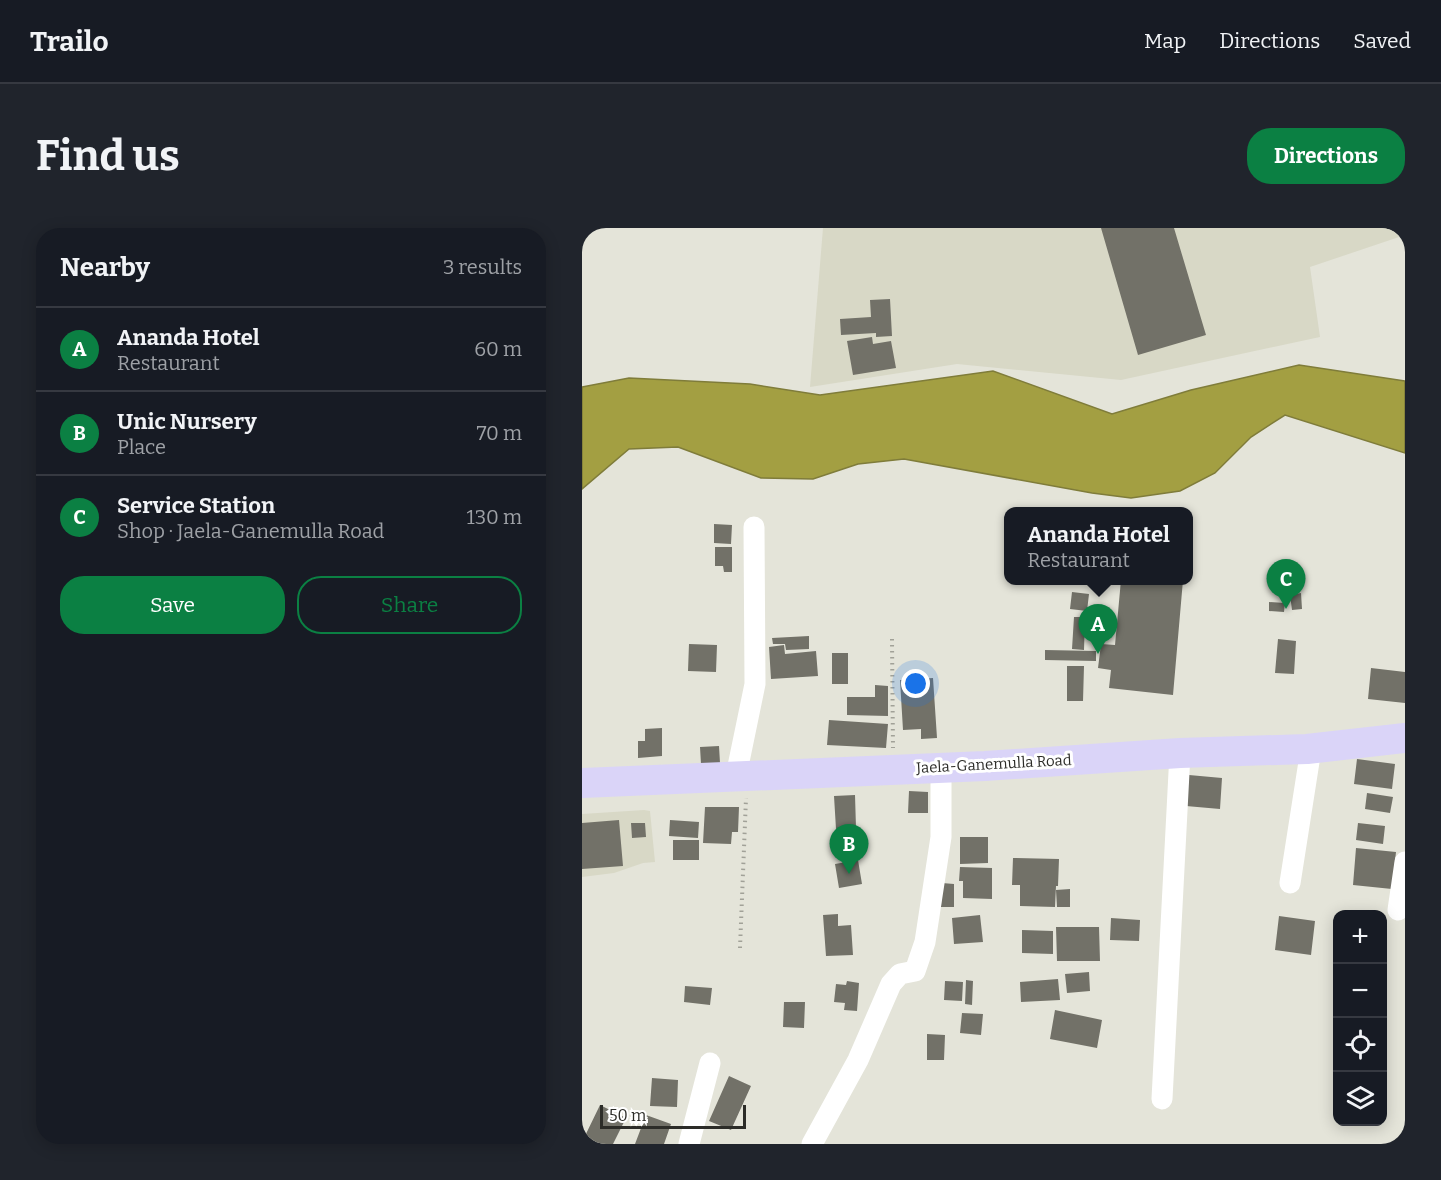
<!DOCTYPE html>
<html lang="en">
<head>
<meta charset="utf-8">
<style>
	body { margin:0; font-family:Bitter,serif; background:#20242c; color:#f1f3f6 }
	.controls { position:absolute; right:18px; bottom:18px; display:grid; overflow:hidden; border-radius:12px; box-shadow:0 3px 15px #0003 }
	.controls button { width:54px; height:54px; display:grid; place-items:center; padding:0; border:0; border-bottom:2px solid #363941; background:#171b24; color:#f1f3f6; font:30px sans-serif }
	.scale { position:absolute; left:18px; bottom:15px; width:146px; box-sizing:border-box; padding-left:6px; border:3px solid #2c2c28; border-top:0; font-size:16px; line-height:21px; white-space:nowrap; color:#2c2c28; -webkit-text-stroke:4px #fff; paint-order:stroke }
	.you { position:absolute; left:334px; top:456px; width:21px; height:21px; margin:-15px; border:4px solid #fff; border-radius:50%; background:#1a73e8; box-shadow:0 0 0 9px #1a73e833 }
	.badge { display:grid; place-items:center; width:39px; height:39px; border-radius:50%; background:#0b8043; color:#fff; font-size:20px; font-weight:700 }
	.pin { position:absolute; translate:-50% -50px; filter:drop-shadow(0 2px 3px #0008) }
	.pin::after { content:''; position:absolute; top:32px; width:21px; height:18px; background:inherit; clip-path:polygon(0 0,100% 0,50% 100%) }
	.popup { position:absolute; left:422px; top:279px; width:189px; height:78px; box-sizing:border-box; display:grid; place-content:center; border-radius:12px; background:#171b24; filter:drop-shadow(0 2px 4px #0005); font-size:20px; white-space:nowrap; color:#9ea1a6 }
	.popup b { font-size:22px; color:#f1f3f6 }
	.popup::after { content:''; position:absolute; left:50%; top:100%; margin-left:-12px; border:12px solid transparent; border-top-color:#171b24 }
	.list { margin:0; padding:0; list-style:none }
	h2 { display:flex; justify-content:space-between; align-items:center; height:78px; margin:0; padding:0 24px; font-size:26px }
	h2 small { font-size:20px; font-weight:400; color:#9ea1a6 }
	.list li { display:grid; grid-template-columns:39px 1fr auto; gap:18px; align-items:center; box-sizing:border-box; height:84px; padding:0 24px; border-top:2px solid #363941 }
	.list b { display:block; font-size:22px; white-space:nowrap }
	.list p { margin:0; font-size:20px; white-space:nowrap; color:#9ea1a6 }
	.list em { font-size:20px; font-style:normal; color:#9ea1a6 }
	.actions { display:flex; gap:12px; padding:18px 24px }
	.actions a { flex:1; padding:14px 0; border:2px solid #0b8043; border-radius:24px; text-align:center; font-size:21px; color:#0b8043 }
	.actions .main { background:#0b8043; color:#fff }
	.icon { flex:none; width:33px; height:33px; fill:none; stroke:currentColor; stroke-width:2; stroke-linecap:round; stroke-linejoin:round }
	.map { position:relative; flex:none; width:823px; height:916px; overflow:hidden; border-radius:24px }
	header { display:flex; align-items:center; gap:36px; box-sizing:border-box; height:84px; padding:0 30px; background:#171b24; border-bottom:2px solid #363941 }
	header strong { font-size:28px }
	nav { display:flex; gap:33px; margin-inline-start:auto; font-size:21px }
	.intro { display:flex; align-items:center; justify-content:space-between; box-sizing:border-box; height:144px; padding:0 36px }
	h1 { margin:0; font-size:42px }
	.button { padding:15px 27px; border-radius:24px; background:#0b8043; color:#fff; font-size:21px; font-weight:700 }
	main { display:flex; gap:36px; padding:0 36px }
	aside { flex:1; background:#171b24; border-radius:24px; box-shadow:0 3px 15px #0003 }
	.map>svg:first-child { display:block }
</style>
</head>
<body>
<header>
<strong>Trailo</strong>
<nav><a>Map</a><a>Directions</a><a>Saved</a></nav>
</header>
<div class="intro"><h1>Find us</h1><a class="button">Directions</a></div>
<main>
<aside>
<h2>Nearby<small>3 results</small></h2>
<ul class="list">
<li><span class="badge">A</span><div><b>Ananda Hotel</b><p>Restaurant</p></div><em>60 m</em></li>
<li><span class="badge">B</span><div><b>Unic Nursery</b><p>Place</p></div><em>70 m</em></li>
<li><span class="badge">C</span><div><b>Service Station</b><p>Shop · Jaela-Ganemulla Road</p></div><em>130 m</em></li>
</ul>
<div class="actions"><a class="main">Save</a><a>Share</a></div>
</aside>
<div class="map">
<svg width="823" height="916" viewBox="0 0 823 916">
	<rect width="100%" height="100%" fill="#e4e4d9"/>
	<path fill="#d8d8c6" d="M241,0h582v7l-95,32 10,70 -199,43 -164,-16 -147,23z
		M62,582l6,1 5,51 -12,1 -29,10 -32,4v-63z"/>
	<path fill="#a39f42" stroke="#7f7c3a" stroke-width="1.5" d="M717,137l106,16v72l-120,-38 -34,22 -36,36 -35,18 -49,7 -39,-5 -188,-34 -46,5 -45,15 -52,-1 -83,-31 -49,2 -47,40v-102l47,-9 121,6 70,11 173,-24 119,43 79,-24z"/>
	<path fill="#727168" d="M519,0h73l32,107 -68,20z
		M308,71l2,37 -16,1v-4l-35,2 -1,-16 31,-2 -1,-17z
		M290,109l1,7 18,-3 5,27 -43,7 -6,-34z
		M132,296l18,1 -1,19 -17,-1z
		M133,319h17v25h-8l-1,-6h-8z
		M539,352h62l-10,115 -64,-7 2,-18 -13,-2 3,-24 14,1z
		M490,364l17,2 -2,17 -17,-2z
		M719,365l1,16 -10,1 -2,-15z
		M687,374l16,1 -1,9 -15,-1z
		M492,389h11l-1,33 -12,-1z
		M227,408v13l-23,1 -1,-6h-12l-1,-6z
		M696,411l18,2 -2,33 -19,-1z
		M107,416l28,1 -1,27 -28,-1z
		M202,417l1,9 31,-3 2,25 -47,3 -2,-32z
		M463,422l51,1v10l-51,-1z
		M250,425h16v31h-16z
		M485,438h17l-1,35h-16z
		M789,440l34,4v31l-37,-4z
		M351,450l4,60 -16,1v-10l-18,1 -3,-50z
		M293,457l13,1v30l-41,-1v-18h28z
		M247,492l59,4 -2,24 -59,-3z
		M80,500v28l-24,2v-17h7v-12z
		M137,518l1,17 -19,1 -1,-17z
		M775,531l38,5 -3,25 -38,-5z
		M607,547l33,3 -2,31 -34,-3z
		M327,563l19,1v21h-20z
		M785,565l26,4 -3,16 -25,-4z
		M273,567l1,33 -20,1 -2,-33z
		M123,579h34l-1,25h-6l-1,12 -28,-1z
		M37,592l4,46 -41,3v-46z
		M88,592l29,2 -1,16 -29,-2z
		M49,595h14l1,14 -14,1z
		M776,595l27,3 -2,18 -27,-4z
		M378,609h28v26l-28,1z
		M91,612h26v20h-26z
		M774,620l40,4 -4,37 -39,-4z
		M431,630l46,1 -1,27h-2l-1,21 -35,-1v-21h-8z
		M276,632l4,24 -23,4 -4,-24z
		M378,639l32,1v31l-29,-1v-17h-4z
		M360,655l12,1v23h-13z
		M488,661v18h-13l-1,-17z
		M256,686v12l13,-1 2,30 -27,1 -3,-41z
		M398,687l3,27 -29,2 -2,-26z
		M697,688l36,5 -4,34 -36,-5z
		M529,690l29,2 -1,21 -29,-1z
		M474,699h43l1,34h-43z
		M440,702l31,1v23l-31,-1z
		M507,744l1,19 -23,2 -2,-19z
		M476,751l2,21 -39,2 -1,-20z
		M384,752l7,1 -1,24 -7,-1z
		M265,753l12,2 -2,28 -13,-1 1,-7 -11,-1 2,-18 10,1z
		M363,753l18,1 -1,19 -18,-1z
		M103,758l27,2 -2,17 -26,-3z
		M202,774h21l-1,26 -21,-1z
		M473,782l47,10 -5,28 -47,-9z
		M380,785l21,1 -2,21 -21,-2z
		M345,806l18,1 -1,25h-17z
		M147,848l22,10 -20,44 -22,-9z
		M70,850l26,2 -1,27 -27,-1z
		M18,877l26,13 -13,26h-17l-12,-6z
		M64,887l25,9 -7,20h-29z"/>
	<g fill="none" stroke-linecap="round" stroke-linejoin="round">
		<path stroke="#a1a198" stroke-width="4" stroke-dasharray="1.5 4.5" stroke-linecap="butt" d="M310,411l1,109
			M158,720l6,-150"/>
		<path stroke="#fff" stroke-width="21" d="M154,548l19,-92 -1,-157
			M708,655l21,-134
			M816,682l7,-48
			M580,871l18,-346
			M107,916l21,-81
			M230,916l46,-84 33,-76 9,-10 15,-3 10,-29 16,-105v-70"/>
		<path stroke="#dad4f8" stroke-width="30" d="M0,555l403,-17 195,-13 127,-4 98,-11"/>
	</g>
	<g text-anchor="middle" stroke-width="6" stroke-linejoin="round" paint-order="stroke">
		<g font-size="15" fill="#2c2c28" stroke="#fff">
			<text transform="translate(412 536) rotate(-3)" y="5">Jaela-Ganemulla Road</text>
		</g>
	</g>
</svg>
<div class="controls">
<button>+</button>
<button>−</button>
<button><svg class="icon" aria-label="locate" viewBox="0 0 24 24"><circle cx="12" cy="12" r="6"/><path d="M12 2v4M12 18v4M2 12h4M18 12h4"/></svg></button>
<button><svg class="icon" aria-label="layers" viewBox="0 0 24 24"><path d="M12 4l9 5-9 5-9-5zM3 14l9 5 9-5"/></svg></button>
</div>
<div class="scale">50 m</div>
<div class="you"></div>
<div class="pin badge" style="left:516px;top:426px">A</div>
<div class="popup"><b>Ananda Hotel</b>Restaurant</div>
<div class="pin badge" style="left:267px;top:646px">B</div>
<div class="pin badge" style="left:704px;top:381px">C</div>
</div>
</main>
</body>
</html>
